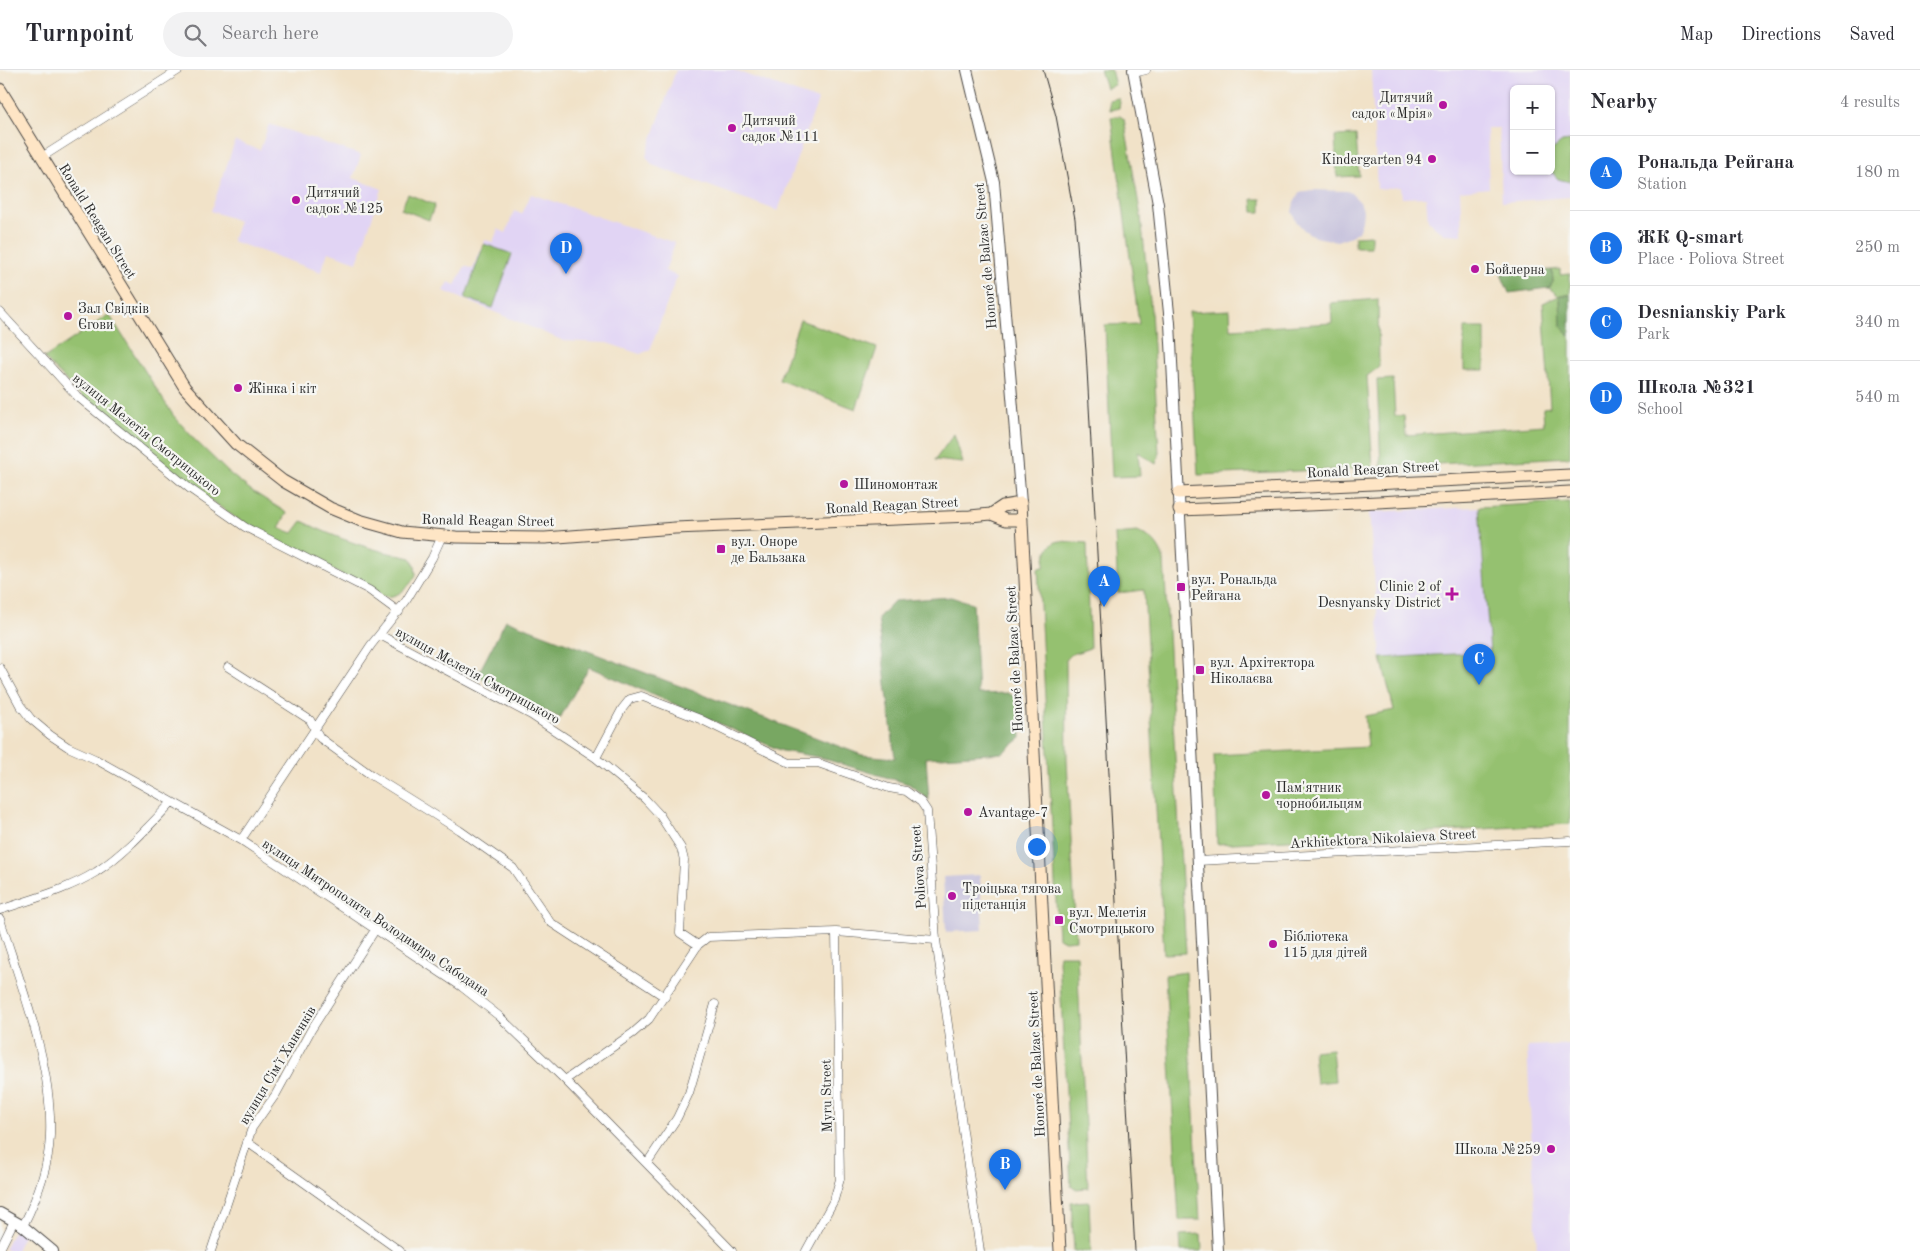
<!DOCTYPE html>
<html lang="en">
<head>
<meta charset="utf-8">
<style>
	body { margin:0; font-family:"Old Standard TT",serif; background:#f2f2f3; color:#2b2b33 }
	.controls { position:absolute; right:15px; top:15px; display:grid; overflow:hidden; border-radius:8px; box-shadow:0 1px 4px #0004 }
	.controls button { width:45px; height:45px; display:grid; place-items:center; padding:0; border:0; border-bottom:1px solid #e1e1e2; background:#fff; color:#2b2b33; font:25px sans-serif }
	.you { position:absolute; left:1036px; top:776px; width:18px; height:18px; margin:-12px; border:4px solid #fff; border-radius:50%; background:#1a73e8; box-shadow:0 0 0 8px #1a73e833 }
	.badge { display:grid; place-items:center; width:32px; height:32px; border-radius:50%; background:#1a73e8; color:#fff; font-size:16px; font-weight:700 }
	.pin { position:absolute; translate:-50% -41px; filter:drop-shadow(0 1px 2px #0008) }
	.pin::after { content:''; position:absolute; top:26px; width:18px; height:15px; background:inherit; clip-path:polygon(0 0,100% 0,50% 100%) }
	.list { margin:0; padding:0; list-style:none }
	h2 { display:flex; justify-content:space-between; align-items:center; height:65px; margin:0; padding:0 20px; font-size:21px }
	h2 small { font-size:16px; font-weight:400; color:#7c7c81 }
	.list li { display:grid; grid-template-columns:32px 1fr auto; gap:15px; align-items:center; box-sizing:border-box; height:75px; padding:0 20px; border-top:1px solid #e1e1e2 }
	.list b { display:block; font-size:19px; white-space:nowrap }
	.list p { margin:0; font-size:16px; white-space:nowrap; color:#7c7c81 }
	.list em { font-size:16px; font-style:normal; color:#7c7c81 }
	.icon { flex:none; width:28px; height:28px; fill:none; stroke:currentColor; stroke-width:2; stroke-linecap:round; stroke-linejoin:round }
	.map { position:relative; flex:none; width:1570px; height:1181px; overflow:hidden }
	header { display:flex; align-items:center; gap:30px; box-sizing:border-box; height:70px; padding:0 25px; background:#fff; border-bottom:1px solid #e1e1e2 }
	header strong { font-size:24px }
	nav { display:flex; gap:28px; margin-inline-start:auto; font-size:18px }
	.search { width:350px; height:45px; background:#f2f2f3; display:flex; align-items:center; gap:12px; box-sizing:border-box; padding:0 18px; border-radius:28px; color:#7c7c81; font-size:19px }
	main { display:flex }
	aside { flex:1; background:#fff }
	.map>svg:first-child { display:block }
</style>
</head>
<body>
<header>
<strong>Turnpoint</strong>
<div class="search"><svg class="icon" aria-label="search" viewBox="0 0 24 24"><circle cx="10" cy="10" r="6"/><path d="M15 15l6 6"/></svg>Search here</div>
<nav><a>Map</a><a>Directions</a><a>Saved</a></nav>
</header>
<main>
<div class="map">
<svg width="1570" height="1181" viewBox="0 0 1570 1181">
	<rect width="100%" height="100%" fill="#f6f6f2"/>
	<filter id="ink" filterUnits="userSpaceOnUse"><feTurbulence type="fractalNoise" baseFrequency=".02" numOctaves="2"/><feDisplacementMap in="SourceGraphic" scale="10" xChannelSelector="R" yChannelSelector="G"/><feConvolveMatrix kernelMatrix="1 2 1 2 8 2 1 2 1" color-interpolation-filters="sRGB"/></filter>
	<filter id="wash" filterUnits="userSpaceOnUse"><feTurbulence type="fractalNoise" baseFrequency=".0096" numOctaves="4" result="noise"/><feDisplacementMap in="SourceGraphic" scale="20" xChannelSelector="R" yChannelSelector="G"/><feGaussianBlur stdDeviation="1.12" result="paint"/><feColorMatrix in="noise" values="0 0 0 0 0 0 0 0 0 0 0 0 0 0 0 0 0 1.4 0 .05"/><feComposite in="paint" operator="in"/></filter>
	<g filter="url(#wash)">
		<rect width="100%" height="100%" fill="#f1e2c8"/>
		<path fill="#e1d4f4" fill-rule="evenodd" d="M676,0h57l85,30 -40,111 -126,-46 -6,-9z
			M1371,0h199v127l-68,5 -3,-74h-12l2,60 -29,3 2,44 -18,-1 -16,-13 -2,-24 -24,1 -1,-11 -24,2zM1514,19h37v82h-37z
			M269,54l92,31 -8,23 29,11 -25,73 -29,-10 -7,20 -89,-31 7,-20 -28,-10 24,-70 25,9z
			M531,124l144,49 -10,28 12,5 -27,74 -10,4 -33,-11 -43,-2 -120,-50 5,-9 6,3 10,-19 8,3 12,-29 8,2 5,-13 8,4 8,-22 8,3z
			M1479,437l11,146 -109,5 -12,-146z
			M1570,974v207h-33l-10,-205z
			M15,1158l9,5 -8,18h-6l-6,-2z"/>
		<path fill="#c5c0db" d="M1312,120l35,1 4,2 9,9 3,8 -1,10 -3,10 -8,6 -14,5 -22,-4 -11,-7 -8,-9 -4,-9 2,-9 6,-11z
			M980,805l3,55 -37,2 -3,-55z"/>
		<path fill="#95c16f" stroke="#60764d" d="M1100,0h11l4,15 -9,3z
			M1118,28l2,4 -1,6 -9,2 -1,-10z
			M1120,46l4,3 17,98 10,93 8,144 -3,10 -18,-12 2,24 -28,1 -7,-152 34,-1 -28,-207z
			M1356,65l3,41 -22,1 -2,-41z
			M1570,71v41l-12,-3 -7,-8 1,-21 10,-8z
			M408,124l27,11 -6,15 -28,-11z
			M1252,129h9v13h-8z
			M1371,165v12h-16v-11z
			M484,174l28,10 -19,54 -28,-10z
			M1560,199v6l10,-1v21h-10l1,31 9,10v121l-189,10 -4,-87 16,-1 2,37h9l2,19 138,-10 -1,-17 7,-1 -7,-104 16,-7 -10,-8 4,-6 -1,-12z
			M1378,229l1,68 -12,9 6,92 -175,7 -9,-163 41,-2 1,19 101,-6 -1,-20z
			M110,246l63,99 22,25 34,33 23,18 35,22 -8,15 14,5 9,-12c35,18 70,29 109,37l4,8 1,9c-7,12 -18,24 -33,21l-137,-71 -56,-39 -110,-91 -36,-37 60,-40z
			M800,250l77,28 -21,61 -77,-29z
			M1464,258h21v42h-21z
			M954,364l9,29 -28,-3z
			M1570,432v322l-353,20 -3,-89 154,-8 -3,-31 29,-6 -13,-52 109,-6 -11,-145z
			M1137,462c15,5 22,12 27,28l22,393 -22,1 -20,-364 -26,3 -3,-59z
			M1060,471l27,2 3,105 -20,7 -4,4 1,101 9,180 -11,1 -7,-3 -20,-370 6,-1c1,-12 3,-24 16,-26z
			M1060,885h17l11,233 -13,1 -4,-3 -12,-226z
			M1186,902l14,248h-21l-14,-245z
			M1332,979l3,32 -19,2 -3,-32z
			M1089,1131l2,50h-17l-3,-49z
			M1201,1164l1,17h-21l-1,-16z"/>
		<path fill="#78a762" stroke="#526946" d="M1552,200l1,12 -4,6 -40,5 -8,-19z
			M1570,225v41l-9,-10 -1,-31z
			M951,527l22,6 5,91 30,-1 12,7 1,38 -19,15 -76,5 3,42 -20,-16 -91,-27 -36,-6 -193,-84 -29,51 -83,-42 29,-56 356,135 33,3 -17,-140 16,-17z"/>
	</g>
	<g filter="url(#ink)">
		<g fill="none" stroke-linecap="round" stroke-linejoin="round">
			<defs>
				<path id="minor" d="M1134,3l12,-3
					M42,87l137,-87
					M0,242l78,85 111,91 56,39 124,63 30,22
					M380,565l151,80 65,43 49,41 14,15 22,34 3,12 -4,73 18,12
					M228,597l82,53 10,18 51,37 88,55 54,38 37,54 115,75
					M0,598l20,37 11,14 19,16 18,12 27,12 146,81 221,147 37,29 66,64 167,171
					M596,688l26,-49 8,-10 11,-3 59,23 90,44h28l71,25 17,3 15,11 6,9 9,129 44,311
					M241,770l130,-195 35,-44 26,-43 10,-22
					M1198,791l372,-20
					M0,840c32,-11 67,-20 96,-38 29,-19 52,-45 76,-70
					M0,849c21,67 53,146 50,216 -1,32 -13,63 -27,91
					M565,1010l68,-47 16,-14 49,-74 10,-8 128,-5 100,8
					M247,1072l153,109
					M647,1093l30,-45 12,-25 26,-89
					M0,1179l14,-28
					M211,1181l41,-123 24,-34 35,-64 64,-100
					M806,1181l28,-51 6,-21 -4,-247"/>
				<path id="tertiary" d="M967,0l27,112 27,321
					M1133,0l25,134 12,119 48,928
					M0,1143l23,13 30,25"/>
				<path id="secondary" d="M0,19l185,299 51,56 47,37 47,27 29,12 43,12 54,5 89,1 130,-10 295,-12 21,-2 12,-8 18,-3 39,748
					M1178,423l392,-18
					M1179,440l179,-7 212,-11
					M991,444l15,6h16"/>
			</defs>
			<use href="#minor" stroke="#494643" stroke-width="9"/>
			<use href="#tertiary" stroke="#494643" stroke-width="12"/>
			<use href="#secondary" stroke="#494643" stroke-width="13"/>
			<use href="#minor" stroke="#fff" stroke-width="8"/>
			<use href="#tertiary" stroke="#fff" stroke-width="10"/>
			<use href="#secondary" stroke="#fee5c5" stroke-width="11"/>
			<path stroke="#2b2b2b" stroke-width="1" d="M1043,0l13,46 19,103 11,132 49,900"/>
		</g>
	</g>
	<g fill="#b5179e" stroke="#f6f6f2" stroke-width="2">
		<circle cx="1443" cy="35" r="5"/>
		<circle cx="732" cy="58" r="5"/>
		<circle cx="1432" cy="89" r="5"/>
		<circle cx="296" cy="130" r="5"/>
		<circle cx="1475" cy="199" r="5"/>
		<circle cx="68" cy="246" r="5"/>
		<circle cx="238" cy="318" r="5"/>
		<circle cx="844" cy="414" r="5"/>
		<rect x="716" y="474" width="10" height="10" rx="2.5"/>
		<rect x="1176" y="512" width="10" height="10" rx="2.5"/>
		<path d="M1449.5 516.5h5v5h5v5h-5v5h-5v-5h-5v-5h5z"/>
		<rect x="1195" y="595" width="10" height="10" rx="2.5"/>
		<circle cx="1266" cy="725" r="5"/>
		<circle cx="968" cy="742" r="5"/>
		<circle cx="952" cy="826" r="5"/>
		<rect x="1054" y="845" width="10" height="10" rx="2.5"/>
		<circle cx="1273" cy="874" r="5"/>
		<circle cx="1551" cy="1079" r="5"/>
	</g>
	<g text-anchor="middle" stroke-width="4.5" stroke-linejoin="round" paint-order="stroke">
		<g font-size="14" fill="#2b2b2b" stroke="#f6f6f2" text-anchor="start">
			<text x="1433" y="32" text-anchor="end">Дитячий<tspan x="1433" dy="16">садок «Мрія»</tspan></text>
			<text x="742" y="55">Дитячий<tspan x="742" dy="16">садок №111</tspan></text>
			<text x="1422" y="94" text-anchor="end">Kindergarten 94</text>
			<text x="306" y="127">Дитячий<tspan x="306" dy="16">садок №125</tspan></text>
			<text x="1485" y="204">Бойлерна</text>
			<text x="78" y="243">Зал Свідків<tspan x="78" dy="16">Єгови</tspan></text>
			<text x="248" y="323">Жінка і кіт</text>
			<text x="854" y="419">Шиномонтаж</text>
			<text x="731" y="476">вул. Оноре<tspan x="731" dy="16">де Бальзака</tspan></text>
			<text x="1191" y="514">вул. Рональда<tspan x="1191" dy="16">Рейгана</tspan></text>
			<text x="1441" y="521" text-anchor="end">Clinic 2 of<tspan x="1441" dy="16">Desnyansky District</tspan></text>
			<text x="1210" y="597">вул. Архітектора<tspan x="1210" dy="16">Ніколаєва</tspan></text>
			<text x="1276" y="722">Пам'ятник<tspan x="1276" dy="16">чорнобильцям</tspan></text>
			<text x="978" y="747">Avantage-7</text>
			<text x="962" y="823">Троiцька тягова<tspan x="962" dy="16">пiдстанцiя</tspan></text>
			<text x="1069" y="847">вул. Мелетія<tspan x="1069" dy="16">Смотрицького</tspan></text>
			<text x="1283" y="871">Бібліотека<tspan x="1283" dy="16">115 для дітей</tspan></text>
			<text x="1541" y="1084" text-anchor="end">Школа №259</text>
		</g>
		<g font-size="14" fill="#2b2b2b" stroke="#f6f6f2">
			<text transform="translate(98 151) rotate(58)" y="5">Ronald Reagan Street</text>
			<text transform="translate(985 186) rotate(-95)" y="5">Honoré de Balzac Street</text>
			<text transform="translate(147 364) rotate(39)" y="5">вулиця Мелетія Смотрицького</text>
			<text transform="translate(1373 399) rotate(-3)" y="5">Ronald Reagan Street</text>
			<text transform="translate(892 435) rotate(-3)" y="5">Ronald Reagan Street</text>
			<text transform="translate(488 450) rotate(1)" y="5">Ronald Reagan Street</text>
			<text transform="translate(1014 589) rotate(-93)" y="5">Honoré de Balzac Street</text>
			<text transform="translate(478 605) rotate(29)" y="5">вулиця Мелетія Смотрицького</text>
			<text transform="translate(1383 768) rotate(-3)" y="5">Arkhitektora Nikolaieva Street</text>
			<text transform="translate(918 797) rotate(-94)" y="5">Poliova Street</text>
			<text transform="translate(376 847) rotate(34)" y="5">вулиця Митрополита Володимира Сабодана</text>
			<text transform="translate(1036 994) rotate(-93)" y="5">Honoré de Balzac Street</text>
			<text transform="translate(277 995) rotate(-59)" y="5">вулиця Сімʼї Ханенків</text>
			<text transform="translate(826 1026) rotate(-91)" y="5">Myru Street</text>
		</g>
	</g>
</svg>
<div class="controls">
<button>+</button>
<button>−</button>
</div>
<div class="you"></div>
<div class="pin badge" style="left:1104px;top:537px">A</div>
<div class="pin badge" style="left:1005px;top:1120px">B</div>
<div class="pin badge" style="left:1479px;top:615px">C</div>
<div class="pin badge" style="left:566px;top:204px">D</div>
</div>
<aside>
<h2>Nearby<small>4 results</small></h2>
<ul class="list">
<li><span class="badge">A</span><div><b>Рональда Рейгана</b><p>Station</p></div><em>180 m</em></li>
<li><span class="badge">B</span><div><b>ЖК Q-smart</b><p>Place · Poliova Street</p></div><em>250 m</em></li>
<li><span class="badge">C</span><div><b>Desnianskiy Park</b><p>Park</p></div><em>340 m</em></li>
<li><span class="badge">D</span><div><b>Школа №321</b><p>School</p></div><em>540 m</em></li>
</ul>
</aside>
</main>
</body>
</html>
